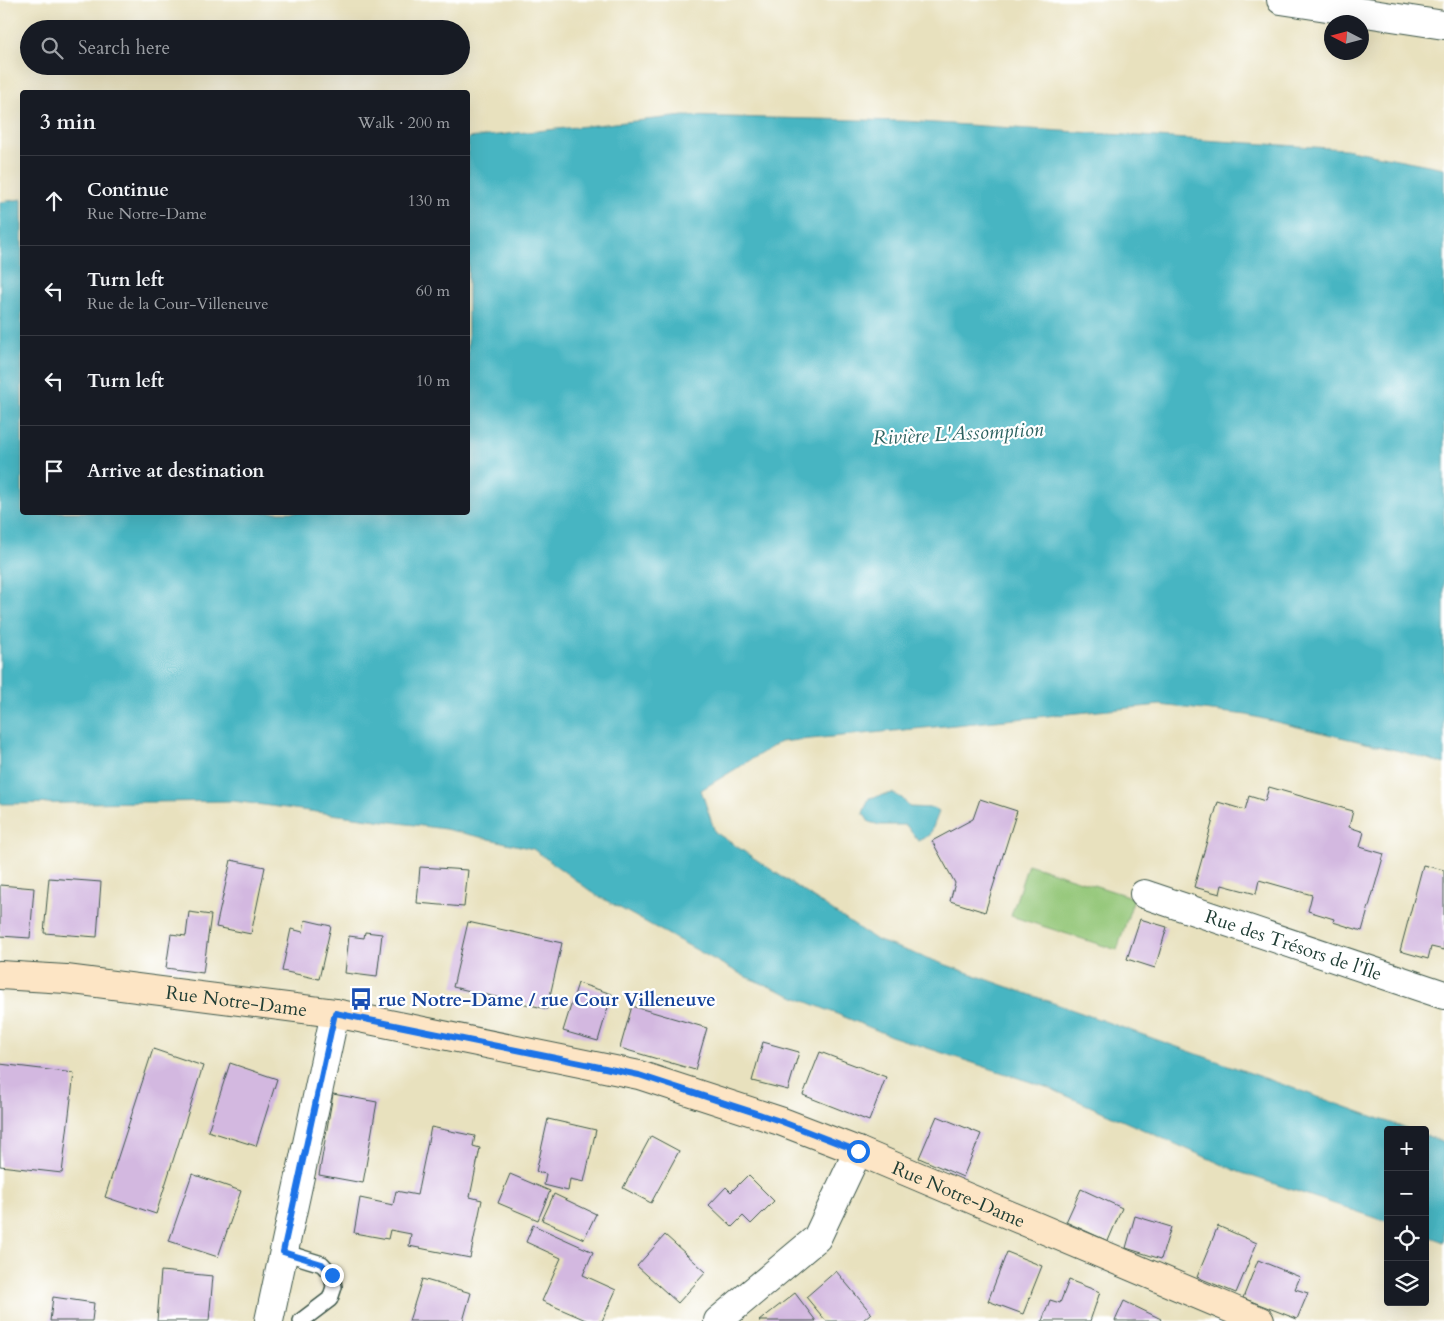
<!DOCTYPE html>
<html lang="en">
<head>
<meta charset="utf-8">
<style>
	body { margin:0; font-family:Cardo,serif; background:#242831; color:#f1f3f6 }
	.controls { position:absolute; right:15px; bottom:15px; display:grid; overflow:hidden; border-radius:5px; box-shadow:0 5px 20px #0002 }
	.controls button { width:45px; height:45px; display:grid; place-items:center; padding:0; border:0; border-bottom:1px solid #363941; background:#171b24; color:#f1f3f6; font:25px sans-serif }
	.compass { position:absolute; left:1324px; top:15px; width:45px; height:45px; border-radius:50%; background:#171b24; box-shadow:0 5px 20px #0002; rotate:276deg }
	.stop { position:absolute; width:15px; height:15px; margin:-11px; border:4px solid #1a73e8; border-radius:50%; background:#fff }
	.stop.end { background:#1a73e8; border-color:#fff; box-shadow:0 1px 5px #0008 }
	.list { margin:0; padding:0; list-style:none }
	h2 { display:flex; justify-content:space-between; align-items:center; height:65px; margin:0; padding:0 20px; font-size:21px }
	h2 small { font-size:16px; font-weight:400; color:#9ea1a6 }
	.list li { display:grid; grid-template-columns:32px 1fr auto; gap:15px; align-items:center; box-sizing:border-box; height:90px; padding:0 20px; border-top:1px solid #363941 }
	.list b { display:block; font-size:19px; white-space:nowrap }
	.list p { margin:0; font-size:16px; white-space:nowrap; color:#9ea1a6 }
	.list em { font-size:16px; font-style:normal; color:#9ea1a6 }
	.icon { flex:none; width:28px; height:28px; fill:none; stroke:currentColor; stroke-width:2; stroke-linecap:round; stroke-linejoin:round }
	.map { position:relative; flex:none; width:1444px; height:1321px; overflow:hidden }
	.search { position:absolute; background:#171b24; box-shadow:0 5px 20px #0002; left:20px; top:20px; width:450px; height:55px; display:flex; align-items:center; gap:12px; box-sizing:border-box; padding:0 18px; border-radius:28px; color:#9ea1a6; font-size:19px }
	.panel { position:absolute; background:#171b24; box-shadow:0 5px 20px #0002; left:20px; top:90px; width:450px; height:425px; border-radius:5px }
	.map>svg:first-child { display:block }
</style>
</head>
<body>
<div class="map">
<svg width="1444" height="1321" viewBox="0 0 1444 1321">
	<rect width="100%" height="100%" fill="#fff"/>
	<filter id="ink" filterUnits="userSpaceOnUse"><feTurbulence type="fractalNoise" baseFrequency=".02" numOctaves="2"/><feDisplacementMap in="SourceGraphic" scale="10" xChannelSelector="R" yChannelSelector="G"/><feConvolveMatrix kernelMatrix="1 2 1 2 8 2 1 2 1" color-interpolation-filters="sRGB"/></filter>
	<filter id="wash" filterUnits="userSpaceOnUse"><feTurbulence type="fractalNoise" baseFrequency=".0096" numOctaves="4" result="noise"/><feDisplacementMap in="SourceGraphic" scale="20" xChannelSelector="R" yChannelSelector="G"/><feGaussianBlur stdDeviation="1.12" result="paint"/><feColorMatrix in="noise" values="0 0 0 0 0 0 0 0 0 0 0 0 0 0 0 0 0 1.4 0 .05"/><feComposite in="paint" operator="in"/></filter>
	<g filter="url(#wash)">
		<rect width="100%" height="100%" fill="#e8e1be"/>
		<path fill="#93c677" stroke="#598256" d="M1028,864l106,34 -17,52 -106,-34z"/>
		<path fill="#47b5c2" stroke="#33797b" d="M684,116l220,5 441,28 99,19v596l-36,-11 -161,-38 -87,-10 -380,37 -79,48 14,42 161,108 535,190h-23v92l-149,-50 -190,-84 -158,-52 -145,-59 -150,-82 -63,-46 -88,-20 -212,-28 -233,3v-602l22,-3v313h446v-374z
			M892,793l10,5 7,9 24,1 6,4 -9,23 -12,6 -12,-16h-26l-11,-3 -6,-9 6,-15z
			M1425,1135l19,7v100l-19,-7z"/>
		<g id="blocks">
			<path fill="#d3b8e0" d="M1269,787l84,24 -4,16 15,5 -4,15 24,7 -22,77 -29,-9 1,-3 -26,-8 4,-16 -53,-15 -3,14 -34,-9 -2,9 -26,-7 24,-85 27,8 4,-14 16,5z
				M980,799l37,12 -32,101 -35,-11 5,-18 -23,-42 41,-22z
				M231,860l34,7 -14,67 -35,-7z
				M1423,865l21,5v80l-13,-3 -3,12 -28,-8z
				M420,867l48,3 -4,37 -47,-4z
				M49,878l52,4 -4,55 -53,-4z
				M0,885l34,3 -4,50 -30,-2z
				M189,912l22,3 -8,58 -37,-5 5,-34 15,2z
				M1140,919l27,8 -12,41 -28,-9z
				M305,920l26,6 -12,53 -37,-8 9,-42 12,3z
				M468,922l94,21 -15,66 -94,-22z
				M365,932l17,2 -5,43 -32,-4 4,-37 15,2z
				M578,983l34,11 -14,47 -35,-10z
				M632,1006l75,22 -12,42 -75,-22z
				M763,1042l36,10 -11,38 -36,-9z
				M153,1049l50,17 -47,148 -51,-17z
				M820,1052l66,25 -17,44 -66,-26z
				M230,1063l47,16 -21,67 -48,-15z
				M0,1064l74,9 -12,100 -62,-7z
				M333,1094l44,8 -14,81 -44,-8z
				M937,1116l44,18 -18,43 -44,-19z
				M548,1119l48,11 -12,52 -14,-3 -2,12 -24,-6 2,-11 -10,-2z
				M431,1127l44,9 -2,10 7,2 -10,49 12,3 -12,58 -61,-12 2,-12 -21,-4 -2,9 -34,-6 6,-35 33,7 3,-14 21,4z
				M651,1136l28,15 -28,52 -28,-15z
				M192,1174l49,17 -23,66 -49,-16z
				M510,1174l40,17 -12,29 -40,-17z
				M748,1175l26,26 -23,23 -8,-8 -11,11 -23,-22 17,-18 5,5z
				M1081,1189l41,19 -14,33 -42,-19z
				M554,1194l42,20 -12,25 -42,-19z
				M1135,1216l36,11 -10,32 -35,-11z
				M533,1225l60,27 -10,23 33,15 -14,31h-14l-46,-20 19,-43 -35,-16z
				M1218,1226l39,17 -21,50 -39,-16z
				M665,1235l41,37 -28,31 -41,-37z
				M1007,1252l35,14 -19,48 -35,-13z
				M1258,1260l42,17 -5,12 13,4 -11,26 -54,-21z
				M161,1271l52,5 -4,45h-52z
				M836,1271l35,42 -9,8h-36l-20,-24z
				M422,1279l49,14 -8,28h-54z
				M1069,1280l31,12 -10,29h-48l8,-21 10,3z
				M795,1293l21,28h-57z
				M53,1297l41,6 -2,18h-42z
				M1124,1301l37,18 -1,2h-45z"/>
		</g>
	</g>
	<g filter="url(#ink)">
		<use href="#blocks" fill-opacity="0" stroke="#3d5649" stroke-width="1"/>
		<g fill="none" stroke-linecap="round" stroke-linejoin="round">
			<defs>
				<path id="service" d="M283,1252l39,12 10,11 2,12 -4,12 -29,22"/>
				<g id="minor">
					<path id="s1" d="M1144,894l300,101"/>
					<path d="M269,1321l66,-308"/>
					<path d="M718,1321l99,-83 41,-87"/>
				</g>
				<path id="tertiary" d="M1281,0l163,25"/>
				<g id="secondary">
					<path id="s2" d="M0,975l66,4 269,34 304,62 141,46 78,30 402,170"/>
				</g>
			</defs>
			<use href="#service" stroke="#3d5649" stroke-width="18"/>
			<use href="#minor" stroke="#3d5649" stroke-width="30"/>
			<use href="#tertiary" stroke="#3d5649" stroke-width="30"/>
			<use href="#secondary" stroke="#3d5649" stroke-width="30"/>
			<use href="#service" stroke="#fff" stroke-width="15"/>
			<use href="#minor" stroke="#fff" stroke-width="28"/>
			<use href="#tertiary" stroke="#fff" stroke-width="28"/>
			<use href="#secondary" stroke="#fde5c5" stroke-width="28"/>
		</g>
	</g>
	<g fill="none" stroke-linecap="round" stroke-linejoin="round" filter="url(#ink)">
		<path stroke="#1a73e8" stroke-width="6" d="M332,1275l-10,-11 -39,-12 52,-239 304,62 141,46 78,30"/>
	</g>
	<defs>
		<symbol id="bus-bare" viewBox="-9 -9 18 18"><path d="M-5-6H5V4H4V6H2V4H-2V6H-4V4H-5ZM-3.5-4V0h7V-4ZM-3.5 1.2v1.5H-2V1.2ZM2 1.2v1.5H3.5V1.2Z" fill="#1a4fb4" stroke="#fff" stroke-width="2.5" paint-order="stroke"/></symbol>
	</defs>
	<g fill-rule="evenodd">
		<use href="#bus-bare" x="345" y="983" width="32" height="32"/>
	</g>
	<g text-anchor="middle" stroke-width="4.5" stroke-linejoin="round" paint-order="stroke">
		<g font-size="19" fill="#1f3d34" stroke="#fff">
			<text dy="7" stroke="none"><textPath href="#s1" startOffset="158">Rue des Trésors de l'Île</textPath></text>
			<text dy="7" stroke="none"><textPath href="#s2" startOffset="238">Rue Notre-Dame</textPath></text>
			<text dy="7" stroke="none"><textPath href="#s2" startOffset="989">Rue Notre-Dame</textPath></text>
		</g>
		<g font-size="19" font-weight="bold" fill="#164399" stroke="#fff" text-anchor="start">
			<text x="378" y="1006">rue Notre-Dame / rue Cour Villeneuve</text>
		</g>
		<g font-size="20" font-style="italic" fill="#2b615f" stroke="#fff">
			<text transform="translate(958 433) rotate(-3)" y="7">Rivière L'Assomption</text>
		</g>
	</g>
</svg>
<div class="controls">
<button>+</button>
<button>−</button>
<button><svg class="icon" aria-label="locate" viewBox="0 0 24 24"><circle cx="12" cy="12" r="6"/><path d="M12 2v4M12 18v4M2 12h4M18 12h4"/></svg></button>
<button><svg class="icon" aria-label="layers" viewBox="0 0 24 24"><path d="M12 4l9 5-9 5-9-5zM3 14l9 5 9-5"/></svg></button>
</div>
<svg class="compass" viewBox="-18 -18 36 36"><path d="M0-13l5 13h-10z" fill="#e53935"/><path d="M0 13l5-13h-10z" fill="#9ea1a6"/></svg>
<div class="stop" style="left:858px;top:1151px"></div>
<div class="stop end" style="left:332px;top:1275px"></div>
<div class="search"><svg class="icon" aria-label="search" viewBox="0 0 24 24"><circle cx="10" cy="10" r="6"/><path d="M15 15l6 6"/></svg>Search here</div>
<section class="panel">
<h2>3 min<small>Walk · 200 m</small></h2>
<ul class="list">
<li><svg class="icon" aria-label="ahead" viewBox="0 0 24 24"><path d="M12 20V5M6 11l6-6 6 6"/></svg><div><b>Continue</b><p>Rue Notre-Dame</p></div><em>130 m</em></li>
<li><svg class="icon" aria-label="left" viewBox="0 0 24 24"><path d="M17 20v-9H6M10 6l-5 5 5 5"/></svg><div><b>Turn left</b><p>Rue de la Cour-Villeneuve</p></div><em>60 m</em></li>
<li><svg class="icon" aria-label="left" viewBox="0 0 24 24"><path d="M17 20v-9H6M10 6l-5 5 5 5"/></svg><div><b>Turn left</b></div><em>10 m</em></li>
<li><svg class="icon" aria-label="arrive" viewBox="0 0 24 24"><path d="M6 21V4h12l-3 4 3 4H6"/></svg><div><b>Arrive at destination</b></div></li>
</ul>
</section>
</div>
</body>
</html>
